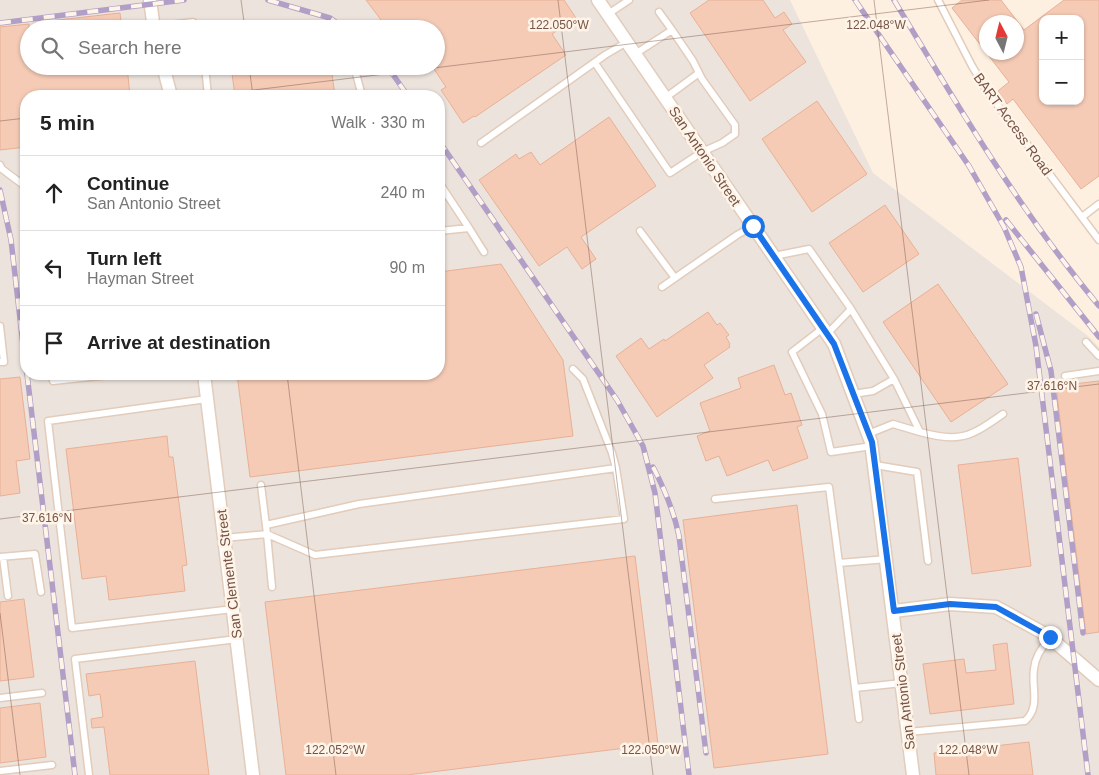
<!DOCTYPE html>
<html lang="en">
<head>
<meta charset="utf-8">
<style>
	body { margin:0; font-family:Arial,sans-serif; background:#f6f6f6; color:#222 }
	.controls { position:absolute; right:15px; top:15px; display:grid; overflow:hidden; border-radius:10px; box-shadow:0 1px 4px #0004 }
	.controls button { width:45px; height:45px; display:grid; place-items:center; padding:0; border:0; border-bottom:1px solid #e0e0e0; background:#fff; color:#222; font:25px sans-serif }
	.compass { position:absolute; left:979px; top:15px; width:45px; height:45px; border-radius:50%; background:#fff; box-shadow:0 1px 4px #0004; rotate:353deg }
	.stop { position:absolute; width:15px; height:15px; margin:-11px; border:4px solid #1a73e8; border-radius:50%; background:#fff }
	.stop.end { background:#1a73e8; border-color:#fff; box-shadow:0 1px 5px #0008 }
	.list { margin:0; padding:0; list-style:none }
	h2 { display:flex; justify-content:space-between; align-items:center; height:65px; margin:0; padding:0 20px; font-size:21px }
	h2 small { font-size:16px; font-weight:400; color:#767676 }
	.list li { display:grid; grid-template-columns:32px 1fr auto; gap:15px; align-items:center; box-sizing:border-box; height:75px; padding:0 20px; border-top:1px solid #e0e0e0 }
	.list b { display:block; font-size:19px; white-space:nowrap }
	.list p { margin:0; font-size:16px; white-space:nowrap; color:#767676 }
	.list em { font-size:16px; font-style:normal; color:#767676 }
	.icon { flex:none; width:28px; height:28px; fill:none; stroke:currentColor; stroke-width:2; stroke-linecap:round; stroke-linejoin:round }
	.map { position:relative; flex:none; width:1099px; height:775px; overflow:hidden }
	.search { position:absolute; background:#fff; box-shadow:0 1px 4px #0004; left:20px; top:20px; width:425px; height:55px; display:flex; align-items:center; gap:12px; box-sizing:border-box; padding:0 18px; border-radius:28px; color:#767676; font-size:19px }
	.panel { position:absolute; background:#fff; box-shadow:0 1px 4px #0004; left:20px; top:90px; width:425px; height:290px; border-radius:20px }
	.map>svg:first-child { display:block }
</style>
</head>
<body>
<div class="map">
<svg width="1099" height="775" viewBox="0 0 1099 775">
	<rect width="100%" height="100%" fill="#fef0e0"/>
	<path fill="#ece3dc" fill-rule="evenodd" d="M0,0h790l83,173 215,163 11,11v428h-1099zM29,29h407v37h-407zM26,96h413v278h-413z"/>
	<path fill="#f5cbb6" stroke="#e8b095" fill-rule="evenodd" d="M366,0h198l12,18 -24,16 14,21 -91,62 -1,-1 -11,7 -22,-33 5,-3 -14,-21h4v-37h-48z
		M709,0h54l12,18 9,-6 8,12 -9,6 23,32 -56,39 -60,-88z
		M962,0h39l23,30 40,-30h35v176l-18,13 -68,-90 -6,5 -9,-13 11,-9 -57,-74zM1043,19h37v82h-37zM986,22h30v30h-30z
		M120,13l2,16h-82v-7z
		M29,24v42h98l3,30h-104v51l-26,3v-123z
		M231,66h100l4,30h-100z
		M817,101l50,73 -55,38 -50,-73z
		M609,117l47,69 -75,51 15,22 -14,10 -15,-22 -28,19 -60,-86 37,-26 3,5 12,-7 9,13z
		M885,205l34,49 -56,38 -34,-49z
		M501,264l62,96 10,76 -323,41 -13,-103h202v-102z
		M938,284l70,100 -57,38 -68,-100z
		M708,312l9,13 3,-2 9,12 -3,2 4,7 -1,1 1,2 -26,18 9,13 -56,39 -41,-61 25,-18 8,11 15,-10 1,2z
		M774,365l11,30 6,-2 11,32 -5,2 11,31 -35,13 -5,-11 -41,16 -8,-20 -13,5 -9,-25 13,-5 -10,-28 41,-15 -3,-10z
		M20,377l10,82 -14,2 4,32 -20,3v-117z
		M1099,381v251l-13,2 -30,-248z
		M167,436l2,21h4l14,108 -5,1 3,25 -76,9 -3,-24 -24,3 -16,-130z
		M1018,458l13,108 -59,8 -14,-109z
		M797,505l31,249 -114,14 -31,-248z
		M635,556l23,188 -251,31h-121l-21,-173z
		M24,599l10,78 -34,4v-79z
		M1007,643l7,61 -84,10 -7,-50 41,-5 2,14 30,-3 -3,-25z
		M195,661l14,114h-99l-6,-48 -12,1 -1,-9 12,-2 -3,-23 -11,2 -3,-22z
		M40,703l6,54 -46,6v-55z
		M1029,742l4,33h-97l-2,-22z"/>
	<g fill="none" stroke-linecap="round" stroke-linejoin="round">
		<defs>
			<path id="lane" d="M938,0l34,66 15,25 112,149
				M659,12l13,18
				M608,14l21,-14
				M154,27l39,-5 6,7
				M215,29l12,-2 62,2
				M595,63l75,110 32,-21 20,-9 13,-9v-9l-33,-46 -9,-18 -21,-31 -37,24
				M205,66l3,30
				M354,66l8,30
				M665,98l34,-25
				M481,143l124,-88 22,-13
				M0,165l2,4 20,15h4
				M1082,217l17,-13
				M469,228l15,24
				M439,231l30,-3 -29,-44
				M640,231l35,47
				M774,256l35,-7 42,60 -24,25
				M662,287l75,-52 16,-9
				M851,309l43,70 -21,12 -20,3
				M0,326l4,36h-4
				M823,328l-31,24 30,62 9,38 41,-6
				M1086,342l13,14
				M573,369l10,10 29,74 4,15
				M1065,376l34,-5
				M53,381l66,-7
				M207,399l-159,22 24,207 161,-19
				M920,432c40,11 50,5 83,-18
				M868,434l25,-10 27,8 -26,-53
				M875,465l42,7 11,89
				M715,499l114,-12 10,76 48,-4
				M266,525l93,-21 257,-36 8,51 -309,36 -48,-21 5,53
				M224,538l43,-4 -6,-49
				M0,557l35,-3 6,38
				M3,557l5,39
				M839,563l20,156
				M855,688l47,-5
				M0,698l42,-5
				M908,732l117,-11c16,-14 6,-34 9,-52 1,-13 9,-22 16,-32
				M0,771l52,-6
				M89,775l-14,-116 162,-20"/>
			<path id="street" d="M150,0l4,29
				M598,0l236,344 37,98 42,333
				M163,66l8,30
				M204,374l49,401
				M894,611l56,-7 46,3 51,28 52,45"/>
		</defs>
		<use href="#lane" stroke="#e2ccbb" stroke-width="9"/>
		<use href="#street" stroke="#e2ccbb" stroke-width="15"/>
		<use href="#lane" stroke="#fff" stroke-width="6"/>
		<use href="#street" stroke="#fff" stroke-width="12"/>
		<defs>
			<path id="rail" d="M268,0l62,18 15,11
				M855,0l114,166 35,61 17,40 15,79 52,429
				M894,0c63,105 126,211 205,306
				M0,23l184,-23
				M387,66l21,30
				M439,141l178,259 26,46 12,47 34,282
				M0,190l11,50 15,131
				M1006,220l93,117
				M1036,314l15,57 32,262
				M27,374l48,401
				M653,467c12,23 21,45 26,69l27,217"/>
		</defs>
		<use href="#rail" stroke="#b29fc7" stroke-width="5.5"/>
		<use href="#rail" stroke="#fff4e8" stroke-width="4" stroke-dasharray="11" stroke-linecap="butt"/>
	</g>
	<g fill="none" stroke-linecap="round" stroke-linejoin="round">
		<path stroke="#1a73e8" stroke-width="6" d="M753,226l81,118 38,98 22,169 56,-7 46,3 54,30"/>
	</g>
	<path fill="none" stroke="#765446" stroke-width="1" stroke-opacity="0.45" d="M241,0l4,29M558,0l95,775M874,0l95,775M249,66l4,30M205,96l784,-96M0,121l26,-3M287,374l49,401M0,519l1099,-135M0,613l20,162"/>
	<g text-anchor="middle" stroke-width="5" stroke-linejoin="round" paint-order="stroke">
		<g font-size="14" fill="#765446" stroke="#fff4e8">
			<text transform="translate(1013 124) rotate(54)" y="5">BART Access Road</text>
			<text transform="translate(705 156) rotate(56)" y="5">San Antonio Street</text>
			<text transform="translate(229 574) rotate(-97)" y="5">San Clemente Street</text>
			<text transform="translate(903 692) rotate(-97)" y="5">San Antonio Street</text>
		</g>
	</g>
	<g font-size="12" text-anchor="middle" fill="#765446" stroke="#fff4e8" stroke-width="5" stroke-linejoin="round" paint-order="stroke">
		<text x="559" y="29">122.050°W</text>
		<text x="876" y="29">122.048°W</text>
		<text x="1052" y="390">37.616°N</text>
		<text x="47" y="522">37.616°N</text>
		<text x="335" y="754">122.052°W</text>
		<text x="651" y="754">122.050°W</text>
		<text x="968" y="754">122.048°W</text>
	</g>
</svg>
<div class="controls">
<button>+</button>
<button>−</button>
</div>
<svg class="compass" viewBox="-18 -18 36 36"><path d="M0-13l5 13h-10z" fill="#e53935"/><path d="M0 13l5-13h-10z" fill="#767676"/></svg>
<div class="stop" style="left:753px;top:226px"></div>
<div class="stop end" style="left:1050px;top:637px"></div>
<div class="search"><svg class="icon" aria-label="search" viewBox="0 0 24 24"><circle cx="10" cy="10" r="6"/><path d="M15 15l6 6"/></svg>Search here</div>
<section class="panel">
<h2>5 min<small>Walk · 330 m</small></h2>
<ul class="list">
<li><svg class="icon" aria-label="ahead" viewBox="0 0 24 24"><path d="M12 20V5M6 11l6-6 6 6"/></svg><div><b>Continue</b><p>San Antonio Street</p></div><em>240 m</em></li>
<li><svg class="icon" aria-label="left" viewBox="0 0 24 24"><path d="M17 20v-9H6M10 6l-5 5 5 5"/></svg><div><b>Turn left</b><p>Hayman Street</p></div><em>90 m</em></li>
<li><svg class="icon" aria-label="arrive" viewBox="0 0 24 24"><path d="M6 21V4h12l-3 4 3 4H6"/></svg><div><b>Arrive at destination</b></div></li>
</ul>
</section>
</div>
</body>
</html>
